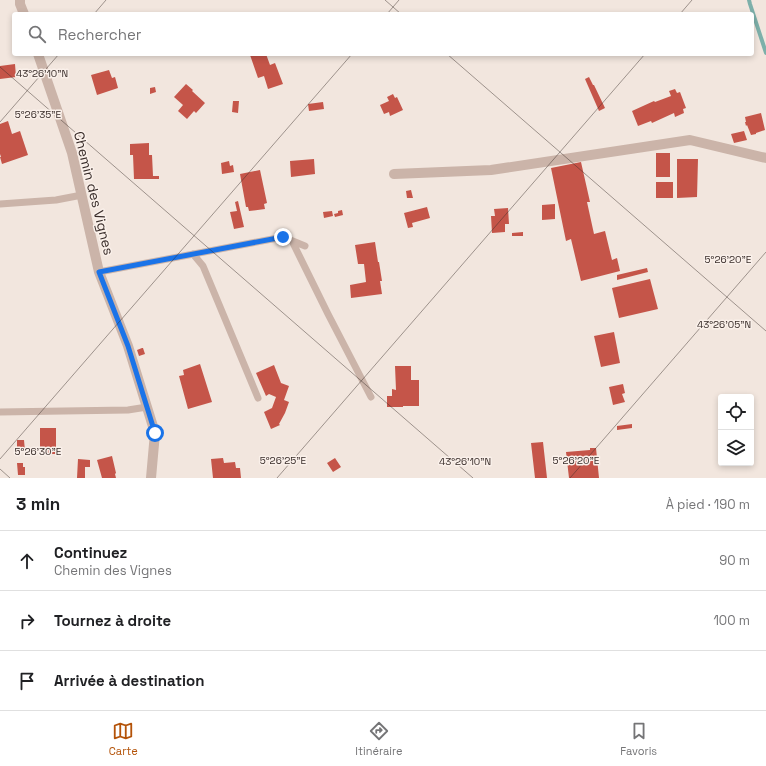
<!DOCTYPE html>
<html lang="fr">
<head>
<meta charset="utf-8">
<style>
	body { margin:0; font-family:"Space Grotesk",sans-serif; background:#f2f2f2; color:#202124 }
	.controls { position:absolute; right:12px; bottom:12px; display:grid; overflow:hidden; border-radius:4px; box-shadow:0 2px 6px #0003 }
	.controls button { width:36px; height:36px; display:grid; place-items:center; padding:0; border:0; border-bottom:1px solid #e0e0e0; background:#fff; color:#202124; font:20px sans-serif }
	.stop { position:absolute; width:12px; height:12px; margin:-9px; border:3px solid #1a73e8; border-radius:50%; background:#fff }
	.stop.end { background:#1a73e8; border-color:#fff; box-shadow:0 1px 4px #0008 }
	.list { margin:0; padding:0; list-style:none }
	h2 { display:flex; justify-content:space-between; align-items:center; height:52px; margin:0; padding:0 16px; font-size:17px }
	h2 small { font-size:13px; font-weight:400; color:#757577 }
	.list li { display:grid; grid-template-columns:26px 1fr auto; gap:12px; align-items:center; box-sizing:border-box; height:60px; padding:0 16px; border-top:1px solid #e0e0e0 }
	.list b { display:block; font-size:15px; white-space:nowrap }
	.list p { margin:0; font-size:13px; white-space:nowrap; color:#757577 }
	.list em { font-size:13px; font-style:normal; color:#757577 }
	.icon { flex:none; width:22px; height:22px; fill:none; stroke:currentColor; stroke-width:2; stroke-linecap:round; stroke-linejoin:round }
	.map { position:relative; flex:none; width:766px; height:478px; overflow:hidden }
	.search { position:absolute; background:#fff; box-shadow:0 2px 6px #0003; left:12px; right:12px; top:12px; height:44px; display:flex; align-items:center; gap:10px; box-sizing:border-box; padding:0 14px; border-radius:4px; color:#757577; font-size:15px }
	.sheet { height:232px; background:#fff }
	nav { display:flex; justify-content:space-around; align-items:center; box-sizing:border-box; height:56px; border-top:1px solid #e0e0e0; background:#fff; font-size:11px; color:#757577 }
	nav a { display:grid; justify-items:center; gap:2px }
	nav .on { color:#b45309 }
	.map>svg:first-child { display:block }
</style>
</head>
<body>
<div class="map">
<svg width="766" height="478" viewBox="0 0 766 478">
	<rect width="100%" height="100%" fill="#f2e6de"/>
	<g fill="none" stroke-linecap="round" stroke-linejoin="round">
		<path stroke="#7db0aa" stroke-width="4" d="M749,0l1,4 16,49"/>
	</g>
	<path fill="#c55549" d="M253,54h13l4,11 5,-2 8,21 -15,5 -4,-13 -6,2 -8,-23z
		M15,64l1,13 -16,2v-13z
		M109,70l3,8 3,-1 3,11 -21,7 -6,-20z
		M589,77l4,8h1l11,23 -6,3 -14,-32z
		M186,84l7,6 -1,1 13,12 -9,10 -2,-2 -7,8 -9,-8 5,-6 -9,-8z
		M155,87l1,5 -6,2v-6z
		M675,89l2,4 3,-1 6,16 -3,1 1,4 -9,4 -1,-4 -22,10 -1,-2 -13,5 -6,-15 22,-10 1,1 16,-6 -2,-5z
		M393,94l2,4 2,-1 6,13 -13,6 -1,-4 -5,2 -4,-9 9,-4 -2,-4z
		M233,101h6l-1,12 -6,-1z
		M323,102l1,7 -15,2 -1,-7z
		M761,113l4,17 -9,3v1l-5,1 -4,-10 -1,1 -1,-4h1l-1,-5z
		M8,121l4,13 8,-3 8,24 -26,9 -2,-7h1l-1,-3v-30z
		M744,131l3,9 -13,3 -3,-9z
		M149,143v12h3l1,21h6v3h-25l-1,-24h-3v-11z
		M656,153h14v24h-14z
		M314,159l1,15 -24,3 -1,-16z
		M677,159h21l-1,38 -20,1z
		M229,161l1,5 3,-1 1,7 -12,2 -1,-11z
		M581,162l9,40h-3l7,32 11,-3 7,29 5,-2 3,13 -39,10 -10,-42 -5,2 -15,-73z
		M260,170l7,33 -3,1 1,5 -16,2 -1,-4h-2l-6,-33z
		M656,182h17v16h-17z
		M411,190l2,8h-6l-1,-7z
		M238,201l6,26 -10,2 -4,-17 7,-1 -2,-9z
		M555,204v15l-13,1v-15z
		M427,207l3,11 -18,5 1,4 -5,1 -4,-15z
		M508,208l1,16h-4v8l-13,1 -1,-17h4l-1,-7z
		M342,210l1,5 -8,2 -1,-3 4,-1v-2z
		M332,211l1,5 -9,2 -1,-6z
		M523,232v4h-11v-3z
		M375,242l3,20h1l3,19h-2l2,13 -31,4 -1,-13 16,-3 -2,-18h-6l-3,-19z
		M647,268l1,4 -31,8v-5z
		M650,279l8,30 -39,9 -7,-30z
		M614,332l6,31 -19,4 -7,-31z
		M142,348h1l2,6 -6,2 -2,-6z
		M200,364l12,38 -24,7 -9,-33 5,-1 -1,-5z
		M274,365l7,18 8,3 -5,14 5,2 -4,11 -6,11 1,1 -9,4 -7,-17 8,-4 4,-11 -7,-3 -3,2 -10,-23z
		M395,366h16v14h8v26h-16v1h-16v-11h5v-7l4,1z
		M623,384l2,9 -3,1 3,8 -12,3 -4,-18z
		M632,424v4l-15,2v-4z
		M40,428h16v26h-16z
		M17,440h7l1,11h-8z
		M543,442l4,36h-12l-4,-35z
		M590,448h6l3,30h-30l-3,-26 24,-2z
		M112,456l4,17 -1,1 1,4h-14l-5,-18z
		M223,458l1,5 11,-1 1,6h4l1,10h-28l-2,-19z
		M335,458l6,9 -8,5 -6,-9z
		M78,459l12,1v7h-5v11h-8z
		M17,463h6v4h2v8h-7z"/>
	<g fill="none" stroke-linecap="round" stroke-linejoin="round">
		<path stroke="#cbb4a9" stroke-width="7" d="M0,204l56,-4 26,-5
			M292,241l36,73 43,83
			M193,254l10,12 55,132
			M99,272l184,-35 22,9
			M0,412l128,-2 19,-3"/>
		<path stroke="#cbb4a9" stroke-width="10" d="M20,0v4l4,10
			M38,54l34,99 27,119 29,74 27,87 -4,45
			M394,174l97,-4 199,-30 76,18"/>
	</g>
	<g fill="none" stroke-linecap="round" stroke-linejoin="round">
		<path stroke="#1a73e8" stroke-width="5" d="M155,433l-27,-87 -29,-74 184,-35"/>
	</g>
	<path fill="none" stroke="#382c29" stroke-width="1" stroke-opacity="0.45" d="M385,0l16,14M94,14l12,-14M387,14l12,-14M680,14l12,-14M447,54l319,277M0,67l473,411M0,122l59,-68M0,459l352,-405M0,469l10,9M277,478l368,-424M570,478l196,-226"/>
	<g text-anchor="middle" stroke-width="3" stroke-linejoin="round" paint-order="stroke">
		<g font-size="14" fill="#382c29" stroke="#faf0ea">
			<text transform="translate(94 193) rotate(76)" y="5">Chemin des Vignes</text>
		</g>
	</g>
	<g font-size="10" text-anchor="middle" fill="#382c29" stroke="#faf0ea" stroke-width="3" stroke-linejoin="round" paint-order="stroke">
		<text x="42" y="77">43°26'10"N</text>
		<text x="38" y="118">5°26'35"E</text>
		<text x="728" y="263">5°26'20"E</text>
		<text x="724" y="328">43°26'05"N</text>
		<text x="38" y="455">5°26'30"E</text>
		<text x="283" y="464">5°26'25"E</text>
		<text x="576" y="464">5°26'20"E</text>
		<text x="465" y="465">43°26'10"N</text>
	</g>
</svg>
<div class="controls">
<button><svg class="icon" aria-label="locate" viewBox="0 0 24 24"><circle cx="12" cy="12" r="6"/><path d="M12 2v4M12 18v4M2 12h4M18 12h4"/></svg></button>
<button><svg class="icon" aria-label="layers" viewBox="0 0 24 24"><path d="M12 4l9 5-9 5-9-5zM3 14l9 5 9-5"/></svg></button>
</div>
<div class="stop" style="left:155px;top:433px"></div>
<div class="stop end" style="left:283px;top:237px"></div>
<div class="search"><svg class="icon" aria-label="search" viewBox="0 0 24 24"><circle cx="10" cy="10" r="6"/><path d="M15 15l6 6"/></svg>Rechercher</div>
</div>
<section class="sheet">
<h2>3 min<small>À pied · 190 m</small></h2>
<ul class="list">
<li><svg class="icon" aria-label="ahead" viewBox="0 0 24 24"><path d="M12 20V5M6 11l6-6 6 6"/></svg><div><b>Continuez</b><p>Chemin des Vignes</p></div><em>90 m</em></li>
<li><svg class="icon" aria-label="right" viewBox="0 0 24 24"><path d="M7 20v-9h11M14 6l5 5-5 5"/></svg><div><b>Tournez à droite</b></div><em>100 m</em></li>
<li><svg class="icon" aria-label="arrive" viewBox="0 0 24 24"><path d="M6 21V4h12l-3 4 3 4H6"/></svg><div><b>Arrivée à destination</b></div></li>
</ul>
</section>
<nav>
<a class="on"><svg class="icon" aria-label="map" viewBox="0 0 24 24"><path d="M3 6l6-2 6 2 6-2v14l-6 2-6-2-6 2zM9 4v14M15 6v14"/></svg>Carte</a>
<a><svg class="icon" aria-label="directions" viewBox="0 0 24 24"><path d="M12 3l9 9-9 9-9-9zM9 14v-3h6M13 9l2 2-2 2"/></svg>Itinéraire</a>
<a><svg class="icon" aria-label="saved" viewBox="0 0 24 24"><path d="M7 4h10v16l-5-4-5 4z"/></svg>Favoris</a>
</nav>
</body>
</html>
